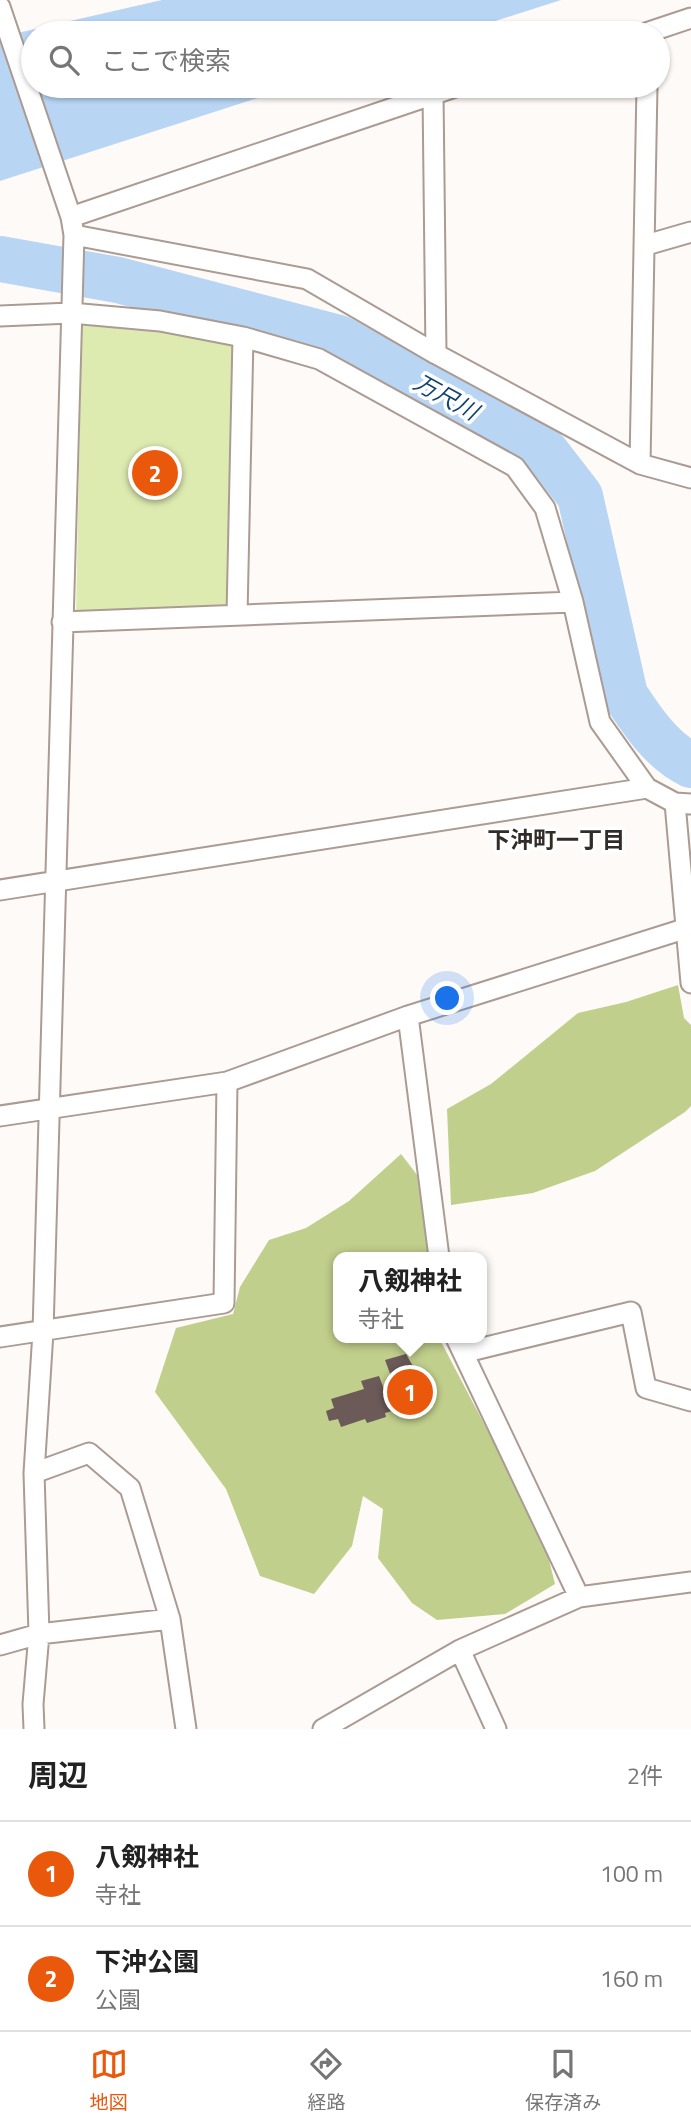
<!DOCTYPE html>
<html lang="ja">
<head>
<meta charset="utf-8">
<style>
	body { margin:0; font-family:"Titillium Web","Noto Sans JP",sans-serif; background:#f2f2f2; color:#222 }
	.you { position:absolute; left:448px; top:999px; width:24px; height:24px; margin:-18px; border:5px solid #fff; border-radius:50%; background:#1a73e8; box-shadow:0 0 0 10px #1a73e833 }
	.badge { display:grid; place-items:center; width:46px; height:46px; border-radius:50%; background:#ea580c; color:#fff; font-size:23px; font-weight:700 }
	.pin { position:absolute; translate:-50% -50%; border:4px solid #fff; box-shadow:0 2px 7px #0006 }
	.popup { position:absolute; left:333px; top:1252px; width:154px; height:91px; box-sizing:border-box; display:grid; place-content:center; border-radius:14px; background:#fff; filter:drop-shadow(0 2px 5px #0005); font-size:23px; white-space:nowrap; color:#767676 }
	.popup b { font-size:26px; color:#222 }
	.popup::after { content:''; position:absolute; left:50%; top:100%; margin-left:-14px; border:14px solid transparent; border-top-color:#fff }
	.list { margin:0; padding:0; list-style:none }
	h2 { display:flex; justify-content:space-between; align-items:center; height:91px; margin:0; padding:0 28px; font-size:30px }
	h2 small { font-size:23px; font-weight:400; color:#767676 }
	.list li { display:grid; grid-template-columns:46px 1fr auto; gap:21px; align-items:center; box-sizing:border-box; height:105px; padding:0 28px; border-top:2px solid #e0e0e0 }
	.list b { display:block; font-size:26px; white-space:nowrap }
	.list p { margin:0; font-size:23px; white-space:nowrap; color:#767676 }
	.list em { font-size:23px; font-style:normal; color:#767676 }
	.icon { flex:none; width:38px; height:38px; fill:none; stroke:currentColor; stroke-width:2; stroke-linecap:round; stroke-linejoin:round }
	.map { position:relative; flex:none; width:691px; height:1729px; overflow:hidden }
	.search { position:absolute; background:#fff; box-shadow:0 2px 5px #0004; left:21px; right:21px; top:21px; height:77px; display:flex; align-items:center; gap:18px; box-sizing:border-box; padding:0 24px; border-radius:38px; color:#767676; font-size:26px }
	.sheet { height:301px; background:#fff }
	nav { display:flex; justify-content:space-around; align-items:center; box-sizing:border-box; height:98px; border-top:2px solid #e0e0e0; background:#fff; font-size:19px; color:#767676 }
	nav a { display:grid; justify-items:center; gap:4px }
	nav .on { color:#ea580c }
	.map>svg:first-child { display:block }
</style>
</head>
<body>
<div class="map">
<svg width="691" height="1729" viewBox="0 0 691 1729">
	<rect width="100%" height="100%" fill="#fefaf8"/>
	<path fill="#deebb0" d="M82,321l151,20 -4,263 -153,10z"/>
	<path fill="#c1cf8c" d="M678,985l6,33 7,7v81l-6,6 -90,59 -62,22 -82,12 -4,-96 44,-25 87,-71 48,-11z
		M401,1154l20,26 11,77h-94v81h101l104,198 12,48 -50,30 -68,6 -25,-17 -34,-45 5,-49 -20,-13 -11,50 -38,48 -54,-18 -34,-87 -71,-97 21,-64 57,-14 7,-27 29,-47 37,-12 43,-27z"/>
	<path fill="#b8d5f4" d="M162,0h399l-103,33h-425v53h262l-295,95v-144z"/>
	<g fill="none" stroke-linecap="round" stroke-linejoin="round">
		<path stroke="#b8d5f4" stroke-width="46" d="M0,259l118,21 221,58 207,114 34,44 45,199c17,26 37,56 66,70"/>
	</g>
	<path fill="#6b5a58" d="M406,1354l12,21 6,3 8,21 -34,11 -3,-8 -6,1 3,8 -7,2 1,4 -19,6 -2,-4 -24,8 -3,-8 -9,2 -3,-10 8,-3 -3,-9 33,-10 -3,-8 18,-5 8,21 5,-1 -3,-8 6,-1 -10,-27z"/>
	<g fill="none" stroke-linecap="round" stroke-linejoin="round">
		<defs>
			<path id="minor" d="M0,7l71,210 3,18 -31,1097 -9,141 5,161 -6,70 1,25
				M646,33l45,-15
				M433,93l3,261
				M71,217l387,-131
				M74,235l233,44 129,75 204,110 51,14
				M646,245l45,-13
				M0,316l71,-3 89,8 83,16 76,22 196,108 30,41 28,94
				M640,464l7,-378
				M237,615l6,-278
				M62,622l511,-20 27,120 47,66 28,15 16,1
				M675,803l16,180
				M0,890l647,-102
				M408,1016l31,241
				M0,1116l227,-34 181,-66 276,-87
				M0,1337l224,-34 3,-221
				M456,1338l123,259
				M466,1352l165,-40 15,76 45,13
				M34,1473l55,-20 41,35 40,131
				M0,1645l39,-11 131,-15 16,110
				M460,1650l36,79
				M323,1729l137,-79 119,-53 112,-15"/>
		</defs>
		<use href="#minor" stroke="#ab9b92" stroke-width="23"/>
		<use href="#minor" stroke="#fff" stroke-width="19"/>
	</g>
	<g text-anchor="middle" stroke-width="7" stroke-linejoin="round" paint-order="stroke">
		<g font-size="23" font-style="italic" fill="#124473" stroke="#fff">
			<text transform="translate(446 397) rotate(29)" y="8">万尺川</text>
		</g>
		<g font-size="23" font-weight="bold" fill="#322c28" stroke="#fff">
			<text x="556" y="848">下沖町一丁目</text>
		</g>
	</g>
</svg>
<div class="you"></div>
<div class="pin badge" style="left:410px;top:1392px">1</div>
<div class="popup"><b>八剱神社</b>寺社</div>
<div class="pin badge" style="left:155px;top:473px">2</div>
<div class="search"><svg class="icon" aria-label="search" viewBox="0 0 24 24"><circle cx="10" cy="10" r="6"/><path d="M15 15l6 6"/></svg>ここで検索</div>
</div>
<section class="sheet">
<h2>周辺<small>2件</small></h2>
<ul class="list">
<li><span class="badge">1</span><div><b>八剱神社</b><p>寺社</p></div><em>100 m</em></li>
<li><span class="badge">2</span><div><b>下沖公園</b><p>公園</p></div><em>160 m</em></li>
</ul>
</section>
<nav>
<a class="on"><svg class="icon" aria-label="map" viewBox="0 0 24 24"><path d="M3 6l6-2 6 2 6-2v14l-6 2-6-2-6 2zM9 4v14M15 6v14"/></svg>地図</a>
<a><svg class="icon" aria-label="directions" viewBox="0 0 24 24"><path d="M12 3l9 9-9 9-9-9zM9 14v-3h6M13 9l2 2-2 2"/></svg>経路</a>
<a><svg class="icon" aria-label="saved" viewBox="0 0 24 24"><path d="M7 4h10v16l-5-4-5 4z"/></svg>保存済み</a>
</nav>
</body>
</html>
